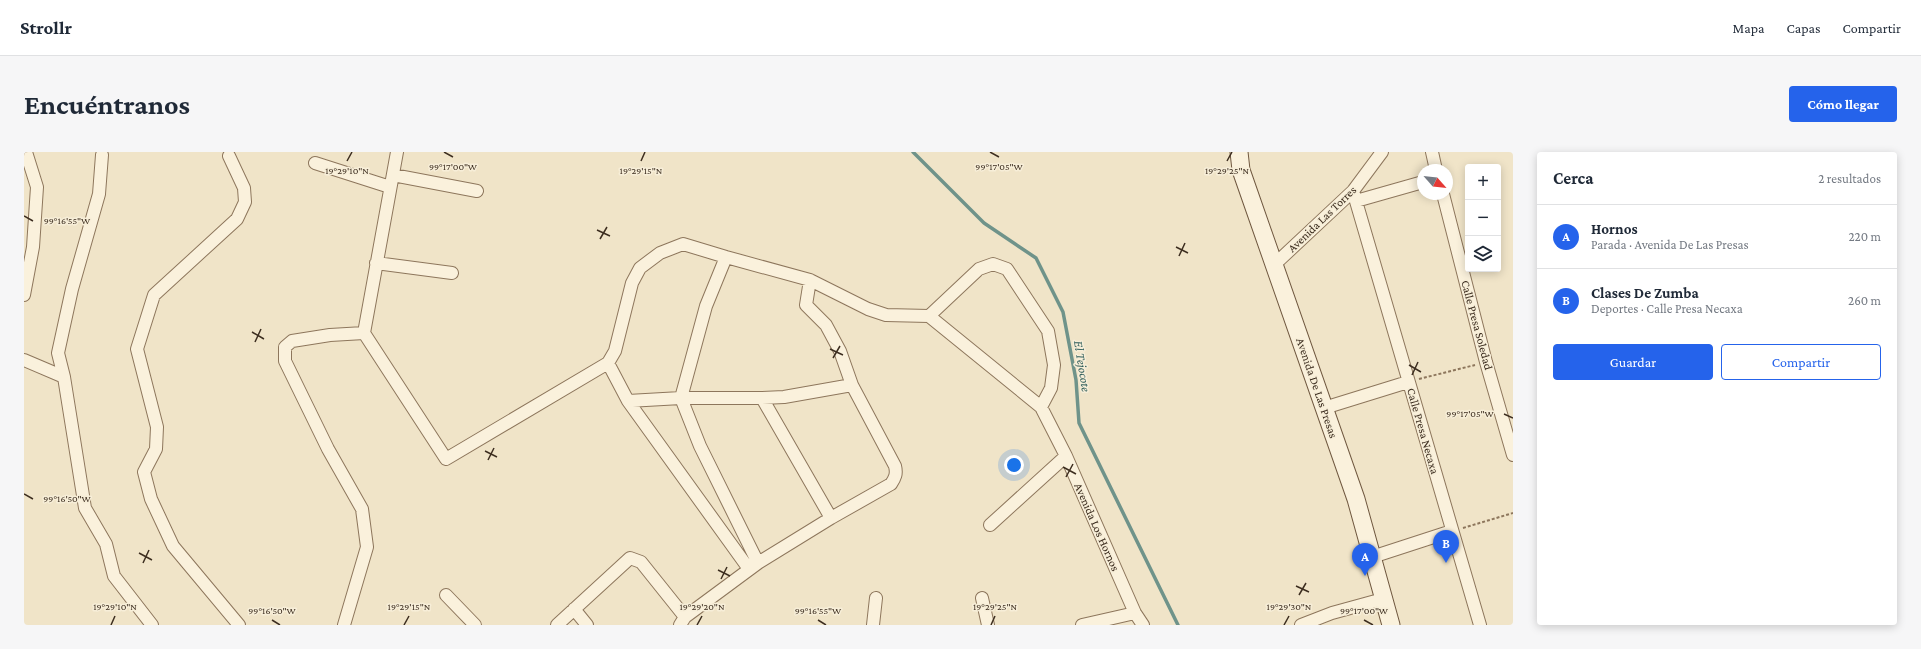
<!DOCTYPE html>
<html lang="es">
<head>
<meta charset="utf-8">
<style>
	body { margin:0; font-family:"Crimson Pro",serif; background:#f6f6f7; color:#1f2937 }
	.controls { position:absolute; right:12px; top:12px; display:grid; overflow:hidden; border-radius:4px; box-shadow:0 2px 10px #0003 }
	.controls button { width:36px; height:36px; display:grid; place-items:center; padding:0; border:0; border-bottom:1px solid #e0e1e3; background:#fff; color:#1f2937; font:20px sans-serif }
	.compass { position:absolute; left:1393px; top:12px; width:36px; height:36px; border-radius:50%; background:#fff; box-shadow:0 2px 10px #0003; rotate:117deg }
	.you { position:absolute; left:990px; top:313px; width:14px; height:14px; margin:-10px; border:3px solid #fff; border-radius:50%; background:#1a73e8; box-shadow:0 0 0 6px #1a73e833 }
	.badge { display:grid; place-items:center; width:26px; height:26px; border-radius:50%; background:#2563eb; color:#fff; font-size:13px; font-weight:700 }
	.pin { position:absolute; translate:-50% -33px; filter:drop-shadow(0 1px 2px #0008) }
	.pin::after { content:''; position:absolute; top:21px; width:14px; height:12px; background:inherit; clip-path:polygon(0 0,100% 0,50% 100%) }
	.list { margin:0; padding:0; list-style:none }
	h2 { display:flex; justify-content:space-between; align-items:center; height:52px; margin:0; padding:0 16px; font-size:17px }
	h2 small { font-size:13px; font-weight:400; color:#747a83 }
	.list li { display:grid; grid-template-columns:26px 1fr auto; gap:12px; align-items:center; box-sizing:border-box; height:64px; padding:0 16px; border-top:1px solid #e0e1e3 }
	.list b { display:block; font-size:15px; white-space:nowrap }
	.list p { margin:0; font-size:13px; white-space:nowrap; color:#747a83 }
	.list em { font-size:13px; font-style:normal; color:#747a83 }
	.actions { display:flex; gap:8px; padding:12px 16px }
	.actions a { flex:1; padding:9px 0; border:1px solid #2563eb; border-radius:4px; text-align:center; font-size:14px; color:#2563eb }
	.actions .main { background:#2563eb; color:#fff }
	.icon { flex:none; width:22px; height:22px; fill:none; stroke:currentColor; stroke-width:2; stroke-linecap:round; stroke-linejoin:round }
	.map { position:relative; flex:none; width:1489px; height:473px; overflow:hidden; border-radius:4px }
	header { display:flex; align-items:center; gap:24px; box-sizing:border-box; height:56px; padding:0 20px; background:#fff; border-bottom:1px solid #e0e1e3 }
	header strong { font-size:19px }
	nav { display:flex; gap:22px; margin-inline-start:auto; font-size:14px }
	.intro { display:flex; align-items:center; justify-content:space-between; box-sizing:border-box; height:96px; padding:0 24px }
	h1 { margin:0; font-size:28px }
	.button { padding:10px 18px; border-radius:4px; background:#2563eb; color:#fff; font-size:14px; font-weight:700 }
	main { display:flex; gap:24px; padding:0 24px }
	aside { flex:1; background:#fff; border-radius:4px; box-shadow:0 2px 10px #0003 }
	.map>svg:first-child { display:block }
</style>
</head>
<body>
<header>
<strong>Strollr</strong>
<nav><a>Mapa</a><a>Capas</a><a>Compartir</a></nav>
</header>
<div class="intro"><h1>Encuéntranos</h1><a class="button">Cómo llegar</a></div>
<main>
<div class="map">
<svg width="1489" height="473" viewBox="0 0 1489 473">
	<rect width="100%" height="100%" fill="#f0e4c8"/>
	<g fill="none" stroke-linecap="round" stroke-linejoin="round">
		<path stroke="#6f938a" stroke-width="3.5" d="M889,0l71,71 52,35 27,54 13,68 3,43 99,202"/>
		<defs>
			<path id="minor" d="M373,0l-33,181 82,126 162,-96 7,-12 17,-68 8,-15 20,-15 23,-9 43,13 84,23 58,29 18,6 43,1 112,91 25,49 69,157 8,12
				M1408,0l4,18
				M78,3l-3,39 -27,95 -14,64 6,24 21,131 21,36 8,32 38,49
				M205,4l15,32 1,14 -8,17 -83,76 -17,54 20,78 -1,22 -12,23 7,27 22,47 66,79
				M291,11l75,24
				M369,23l84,16
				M1329,39l127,434
				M1419,42l43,168 27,93
				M1332,49l67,-19
				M702,105l-20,49 -25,92 19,48 58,117
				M352,111l76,10
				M1251,112l78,-73 29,-39
				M0,143l9,-48 4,-60 -11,-35
				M905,164l50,-47 14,-5 14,5 41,62 6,34 -3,23 -10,19
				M0,208l40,17
				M584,211l20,38 121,168
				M738,246l69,120
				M604,249l53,-3h81l22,-1 68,-12
				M1300,256l84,-26
				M966,373l76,-69
				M1348,405l80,-26
				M422,443l29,30
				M958,446l6,27
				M550,457l13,16
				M320,473l23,-78 -5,-38 -34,-60 -43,-88v-14l7,-6 38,-6 34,-2
				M533,473l73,-67 11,4 44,55
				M656,473l5,-8 73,-54 73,-45 60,-34c4,-6 6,-10 4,-18l-43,-81 -12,-34 -14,-26 -20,-20 4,-25
				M849,473l3,-27
				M1058,473l53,-12
				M1277,473l31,-12 51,-14"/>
			<path id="secondary" d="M1215,0l2,18 115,329 35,126"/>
		</defs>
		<use href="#minor" stroke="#8d765c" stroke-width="14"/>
		<use href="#secondary" stroke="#6f573f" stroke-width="19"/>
		<path stroke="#8d765c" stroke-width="2" stroke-dasharray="3 2" stroke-linecap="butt" d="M1395,227l56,-14
			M1439,376l50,-15"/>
		<use href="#minor" stroke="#faf1dc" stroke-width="12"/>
		<use href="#secondary" stroke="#faf1dc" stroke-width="17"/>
	</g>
	<path fill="none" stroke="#3d2e20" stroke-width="1.5" d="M420,0l9,5M966,0l9,5M323,9l5,-9M617,9l4,-9M1203,9l5,-9M0,64l9,5M573,78l13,6M576,87l7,-12M1152,95l12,6M1155,104l6,-13M228,180l12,7M231,190l6,-13M806,197l13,6M809,206l7,-12M1385,213l12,7M1388,223l6,-13M1480,262l9,4M461,299l12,6M464,308l6,-12M1039,315l13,7M1042,325l7,-13M0,342l9,5M115,401l13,7M119,411l6,-13M694,418l12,6M697,427l6,-12M1272,434l13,6M1275,443l7,-12M248,468l8,5M794,468l8,5M1340,468l9,5M87,473l4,-9M380,473l5,-9M673,473l5,-9M967,473l4,-9M1260,473l5,-9"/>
	<g text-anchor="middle" stroke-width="3" stroke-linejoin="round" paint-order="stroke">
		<g font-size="12" fill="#3d2e20" stroke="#f7eed8">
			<text transform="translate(1298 67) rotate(-44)" y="4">Avenida Las Torres</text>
			<text transform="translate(1453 173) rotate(75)" y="4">Calle Presa Soledad</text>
			<text transform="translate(1293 236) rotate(71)" y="4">Avenida De Las Presas</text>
			<text transform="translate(1399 279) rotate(74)" y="4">Calle Presa Necaxa</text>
			<text transform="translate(1073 375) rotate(66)" y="4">Avenida Los Hornos</text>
		</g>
		<g font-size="13" font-style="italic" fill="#2f5d5a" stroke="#f7eed8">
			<text transform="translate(1059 214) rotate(81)" y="5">El Tejocote</text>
		</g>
	</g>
	<g font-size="10" text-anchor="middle" fill="#3d2e20" stroke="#f7eed8" stroke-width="3" stroke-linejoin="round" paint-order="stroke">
		<text x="429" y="18">99°17'00"W</text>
		<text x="975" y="18">99°17'05"W</text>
		<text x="323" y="22">19°29'10"N</text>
		<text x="617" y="22">19°29'15"N</text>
		<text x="1203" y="22">19°29'25"N</text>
		<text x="43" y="72">99°16'55"W</text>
		<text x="1446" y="265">99°17'05"W</text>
		<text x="43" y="350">99°16'50"W</text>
		<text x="91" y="458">19°29'10"N</text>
		<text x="385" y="458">19°29'15"N</text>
		<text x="678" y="458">19°29'20"N</text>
		<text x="971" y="458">19°29'25"N</text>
		<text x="1265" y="458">19°29'30"N</text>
		<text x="248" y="462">99°16'50"W</text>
		<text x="794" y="462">99°16'55"W</text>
		<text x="1340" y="462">99°17'00"W</text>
	</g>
</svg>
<div class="controls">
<button>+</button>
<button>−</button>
<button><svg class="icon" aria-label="layers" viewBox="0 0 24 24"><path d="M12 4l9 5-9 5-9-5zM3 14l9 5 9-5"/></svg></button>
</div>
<svg class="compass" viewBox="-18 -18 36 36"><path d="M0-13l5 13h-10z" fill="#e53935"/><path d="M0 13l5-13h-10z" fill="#747a83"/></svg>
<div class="you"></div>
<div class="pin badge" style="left:1341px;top:424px">A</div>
<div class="pin badge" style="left:1422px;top:411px">B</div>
</div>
<aside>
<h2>Cerca<small>2 resultados</small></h2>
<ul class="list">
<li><span class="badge">A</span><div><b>Hornos</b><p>Parada · Avenida De Las Presas</p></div><em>220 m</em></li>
<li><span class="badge">B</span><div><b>Clases De Zumba</b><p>Deportes · Calle Presa Necaxa</p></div><em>260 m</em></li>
</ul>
<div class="actions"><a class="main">Guardar</a><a>Compartir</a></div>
</aside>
</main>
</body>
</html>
